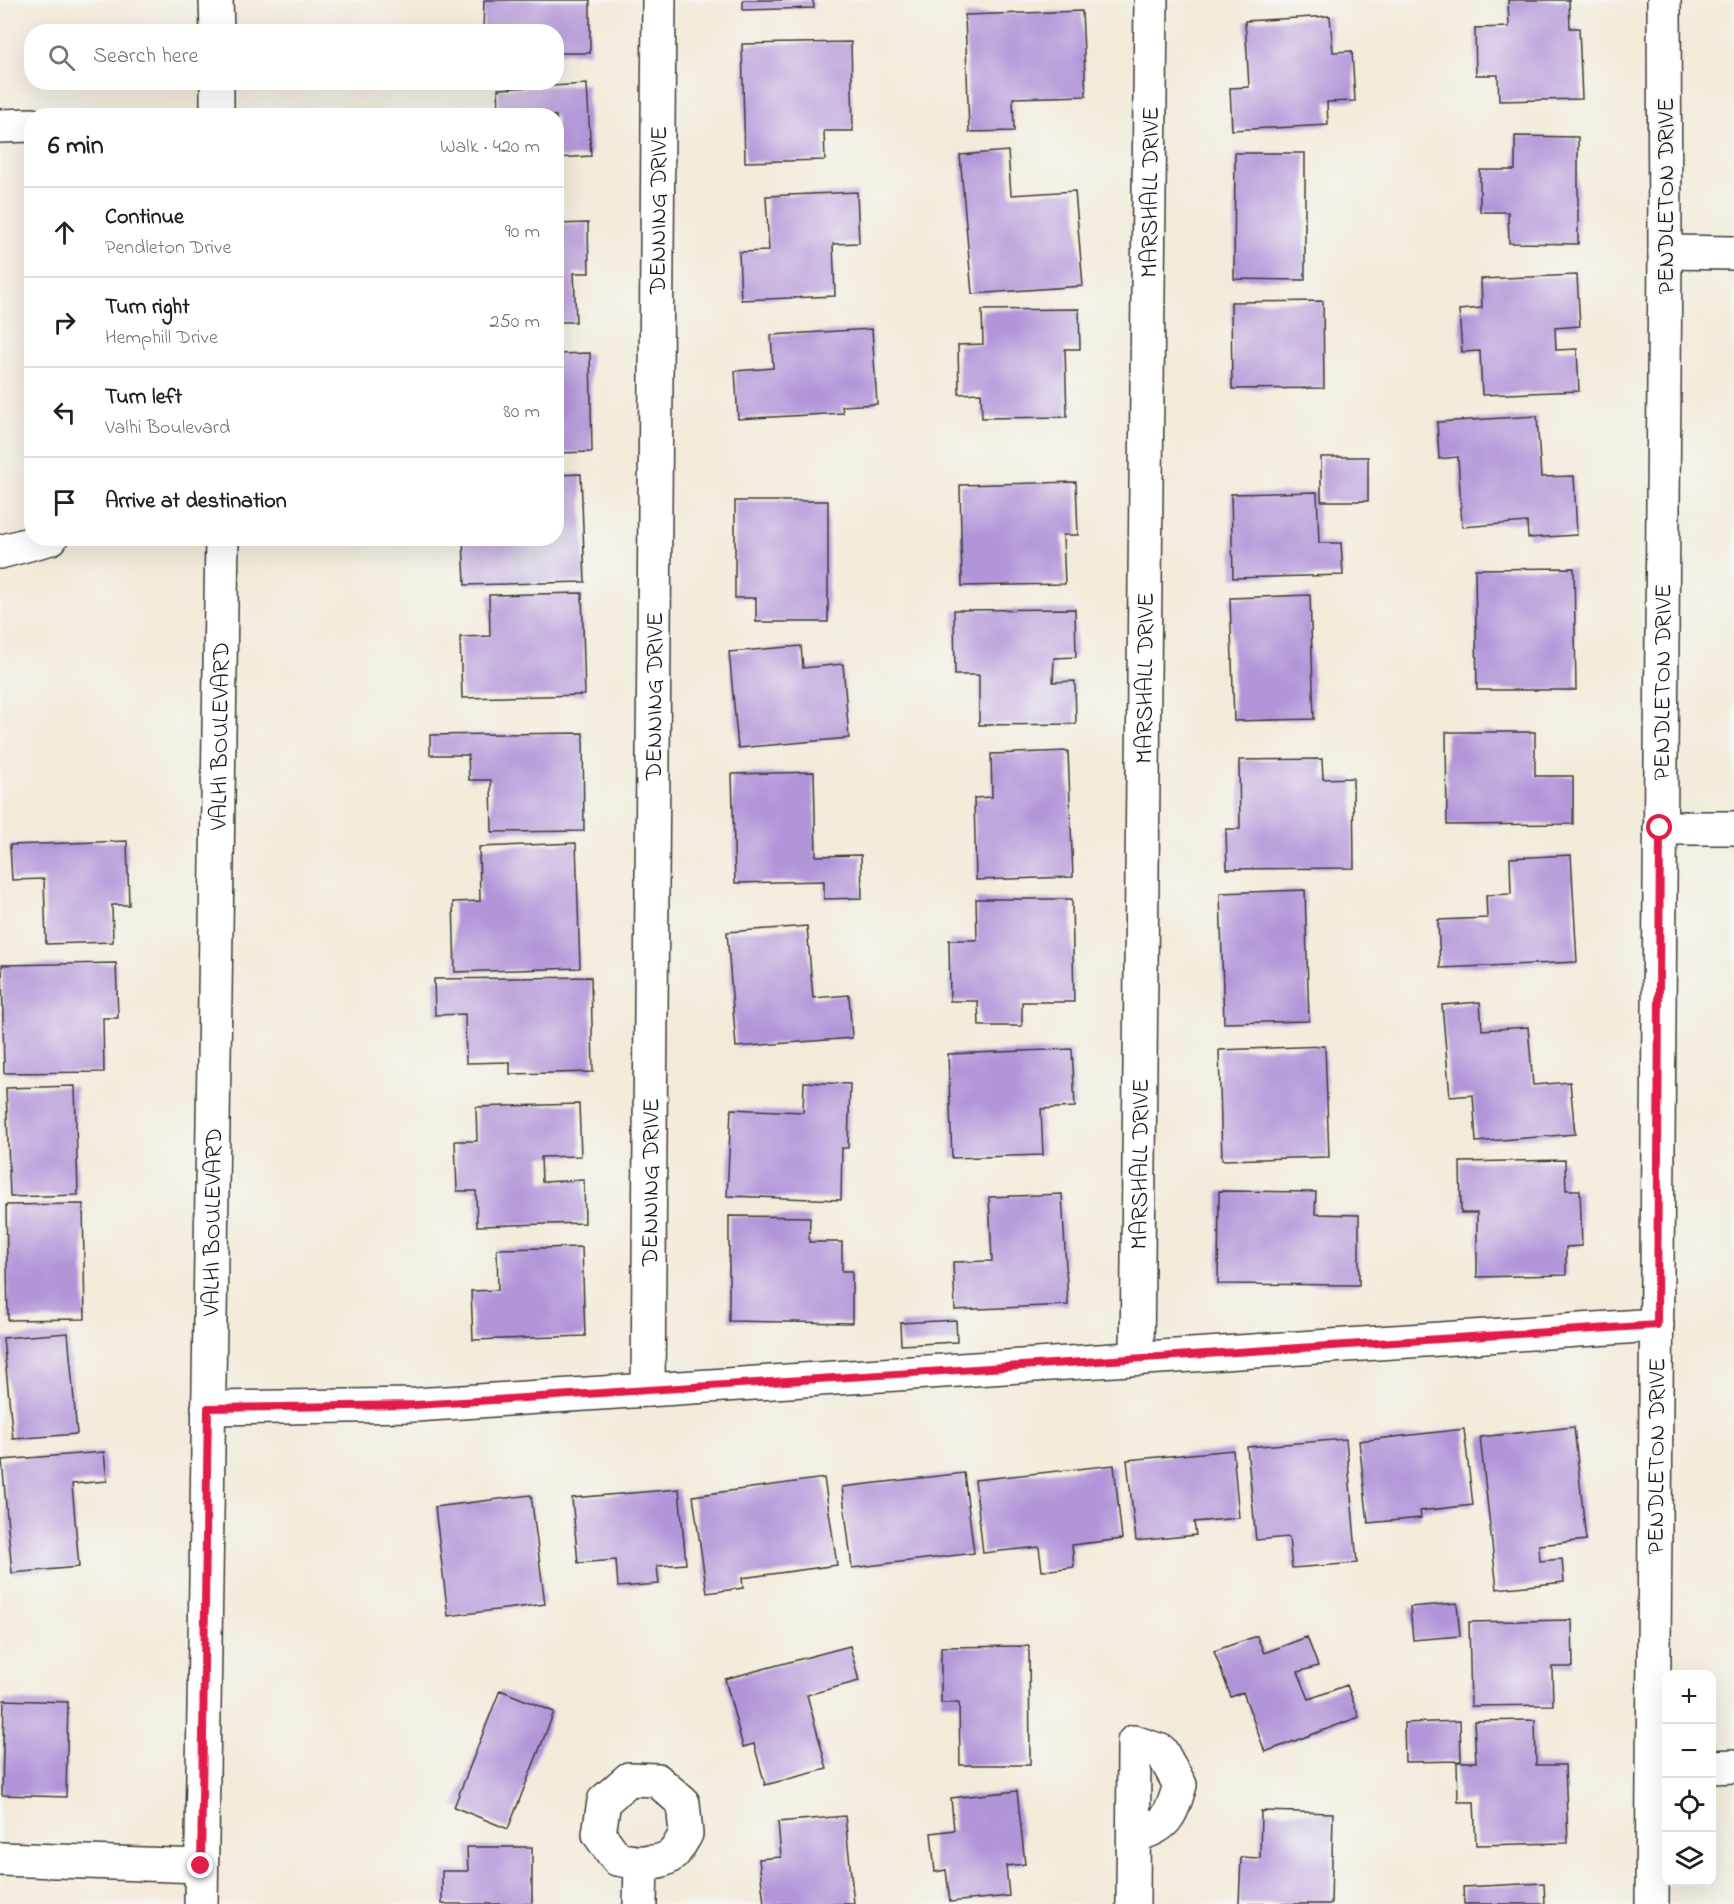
<!DOCTYPE html>
<html lang="en">
<head>
<meta charset="utf-8">
<style>
	body { margin:0; font-family:"Indie Flower",sans-serif; background:#f2f2f2; color:#202124 }
	.controls { position:absolute; right:18px; bottom:18px; display:grid; overflow:hidden; border-radius:12px; box-shadow:0 6px 24px #0002 }
	.controls button { width:54px; height:54px; display:grid; place-items:center; padding:0; border:0; border-bottom:2px solid #e0e0e0; background:#fff; color:#202124; font:30px sans-serif }
	.stop { position:absolute; width:18px; height:18px; margin:-14px; border:4px solid #e11d48; border-radius:50%; background:#fff }
	.stop.end { background:#e11d48; border-color:#fff; box-shadow:0 2px 6px #0008 }
	.list { margin:0; padding:0; list-style:none }
	h2 { display:flex; justify-content:space-between; align-items:center; height:78px; margin:0; padding:0 24px; font-size:26px }
	h2 small { font-size:20px; font-weight:400; color:#757577 }
	.list li { display:grid; grid-template-columns:39px 1fr auto; gap:18px; align-items:center; box-sizing:border-box; height:90px; padding:0 24px; border-top:2px solid #e0e0e0 }
	.list b { display:block; font-size:22px; white-space:nowrap }
	.list p { margin:0; font-size:20px; white-space:nowrap; color:#757577 }
	.list em { font-size:20px; font-style:normal; color:#757577 }
	.icon { flex:none; width:33px; height:33px; fill:none; stroke:currentColor; stroke-width:2; stroke-linecap:round; stroke-linejoin:round }
	.map { position:relative; flex:none; width:1734px; height:1904px; overflow:hidden }
	.search { position:absolute; background:#fff; box-shadow:0 6px 24px #0002; left:24px; top:24px; width:540px; height:66px; display:flex; align-items:center; gap:15px; box-sizing:border-box; padding:0 21px; border-radius:24px; color:#757577; font-size:22px }
	.panel { position:absolute; background:#fff; box-shadow:0 6px 24px #0002; left:24px; top:108px; width:540px; height:438px; border-radius:24px }
	.map>svg:first-child { display:block }
</style>
</head>
<body>
<div class="map">
<svg width="1734" height="1904" viewBox="0 0 1734 1904">
	<rect width="100%" height="100%" fill="#f6f6f2"/>
	<filter id="ink" filterUnits="userSpaceOnUse"><feTurbulence type="fractalNoise" baseFrequency=".0167" numOctaves="2"/><feDisplacementMap in="SourceGraphic" scale="12" xChannelSelector="R" yChannelSelector="G"/><feConvolveMatrix kernelMatrix="1 2 1 2 8 2 1 2 1" color-interpolation-filters="sRGB"/></filter>
	<filter id="wash" filterUnits="userSpaceOnUse"><feTurbulence type="fractalNoise" baseFrequency=".008" numOctaves="4" result="noise"/><feDisplacementMap in="SourceGraphic" scale="24" xChannelSelector="R" yChannelSelector="G"/><feGaussianBlur stdDeviation="1.35" result="paint"/><feColorMatrix in="noise" values="0 0 0 0 0 0 0 0 0 0 0 0 0 0 0 0 0 1.4 0 .05"/><feComposite in="paint" operator="in"/></filter>
	<g filter="url(#wash)">
		<rect width="100%" height="100%" fill="#f3ebda"/>
		<g id="blocks">
			<path fill="#b295d9" d="M484,0h106v53h-34v-21h-73z
				M743,0h70l1,8 -71,2z
				M1508,0h61l1,28h9l3,71 -83,2 -1,-26h-22l-1,-47 34,-1z
				M1082,11l4,85 -73,2 1,33 -45,1 -4,-117z
				M1330,16l3,36 19,-1 3,50 -28,1 1,23 -96,5 -2,-42 19,-1 -4,-66z
				M851,42l2,89h-29l1,29 -80,2 -3,-118z
				M587,84l4,72 -35,2v-42h-57l-1,-27z
				M1515,136l63,1v107l-69,-1 -1,-31h-28v-42h35z
				M1008,151l3,44 64,-4 8,95 -111,8 -12,-139z
				M1235,153h70v127l-71,-1z
				M857,192l2,51 -26,1 2,52 -94,4 -2,-48 30,-1 -3,-55z
				M588,223l1,50h-15l2,49h-20v-98z
				M1577,275l3,51 -25,2 1,22 21,-1 2,42 -97,4 -2,-44 -18,1 -3,-42 23,-2 -1,-29z
				M1323,301l1,87 -92,1 -1,-87z
				M1079,309l1,40h-15l2,68 -85,1 -1,-25 -22,1 -1,-49 25,-1 -1,-34z
				M872,329l5,75 -35,2 1,7 -105,6 -3,-48 38,-3 -2,-33z
				M590,353l2,99 -36,1v-99z
				M1537,416l4,61 33,-1 3,59 -49,3 -1,-16 -65,5 -4,-70 -19,2 -2,-37z
				M1321,457h47v44h-47z
				M581,474l4,108 -120,3 -2,-47h93v-63z
				M1076,482l2,53h-15l2,49 -103,2 -2,-101z
				M1317,492l2,51h22l2,32 -110,3 -2,-84z
				M735,501h93v121h-72v-24h-21z
				M1574,568l2,122h-99l-2,-121z
				M582,593l3,102 -123,3 -2,-61 30,-1 -1,-41z
				M1310,595l4,124 -80,2 -4,-123z
				M1075,609l1,48 -22,1 -1,24 22,-1 1,43 -97,1v-50h-24l-1,-65z
				M801,646l2,22 40,-4 6,74 -111,10 -9,-96z
				M1446,732h89v44h38v48l-126,1z
				M583,733l1,98 -92,1 -1,-52h-22l-1,-25h-38v-20z
				M1068,751l5,126 -97,3 -2,-82 18,-1 -1,-43z
				M1322,759l1,20 30,-1 1,90 -127,1 -1,-40h14l-1,-69z
				M814,772l2,84 45,-1 1,43 -38,1v-18l-89,2 -3,-109z
				M127,841l2,64h-17l1,37 -67,2 -2,-65 -32,1 -2,-35z
				M576,843l4,125 -125,4 -2,-70 27,-1 -1,-54z
				M1571,855l6,107 -137,6 -2,-48 49,-2 -1,-23 25,-1 -1,-36z
				M1305,890l4,131 -85,2 -4,-130z
				M976,899h96l2,103h-52v24h-43l-1,-25h-28l-1,-61h28z
				M807,926l6,72 36,-3 3,43 -116,9 -9,-115z
				M116,963l2,55h-15l1,54 -100,1 -2,-108z
				M591,977l2,95 -83,2v-12l-44,1 -1,-49 -30,1 -1,-36z
				M1480,1002l2,28 46,-3 5,58 37,-3 5,52 -99,8 -3,-47 -23,2 -8,-92z
				M1325,1046l4,111 -107,3 -3,-110z
				M1072,1049l3,58 -34,2 2,46 -91,3 -4,-104z
				M804,1082l46,2 -2,64h-6l-1,52 -114,-4 4,-87 72,3z
				M75,1086l3,109 -68,2 -4,-109z
				M579,1104l2,52 -40,1 1,25 42,-2 1,43 -108,3 -1,-35h-19l-2,-50h22l-1,-34z
				M1565,1160l1,30h14l2,56 -16,1v28l-89,2v-64h-16l-1,-51z
				M1219,1191l97,1 -1,22 44,1v70l-141,-1z
				M1062,1194l6,111 -113,5 -2,-48 39,-1 -3,-64z
				M83,1204l2,115 -77,1 -2,-115z
				M729,1216l81,1 -1,25h33v29h10v52l-123,-2z
				M582,1247l3,89 -112,4 -2,-49 27,-1 -1,-41z
				M956,1320l1,22 -56,3 -1,-22z
				M68,1333l9,101 -64,5 -10,-101z
				M1574,1427l12,113 -47,5 1,16 22,-2 2,23 -67,7 -17,-152z
				M1464,1429l9,76 -53,6 1,7 -53,5 -9,-82z
				M1346,1439l11,124 -65,5 -3,-31 -33,3 -9,-93z
				M1233,1450l6,68 -45,4 2,13 -60,6 -9,-81z
				M104,1452l3,29 -35,3 7,83 -67,6 -10,-113z
				M1114,1465l8,74 -50,6 2,22 -32,4 -3,-24 -56,6 -8,-73z
				M964,1473l10,80 -122,15 -10,-81z
				M824,1478l13,87 -95,13 1,10 -36,5 -14,-97z
				M679,1489l7,75 -29,2 2,18 -41,3 -2,-27 -38,3 -6,-65z
				M531,1495l14,109 -97,12 -13,-109z
				M1457,1603l3,33 -47,4 -3,-33z
				M1572,1620l1,47h-21l1,38 -82,1 -2,-84z
				M1257,1636l7,17 43,-16 11,29 -20,6 11,27 38,-14 12,32 -94,35 -22,-60 -12,5 -17,-46z
				M850,1646l9,35 -52,14 20,74 -62,16 -11,-41 -11,3 -18,-68z
				M1029,1646l1,119h-70l-1,-62h-18v-56z
				M500,1690l54,22 -46,117 -54,-22z
				M4,1700l64,2 -2,95 -64,-2z
				M1535,1720l1,45h29l3,78 -92,2 -2,-43h-16l-1,-40h19l-2,-41z
				M1460,1721l1,40 -56,1 -1,-39z
				M1017,1791l8,73 -19,2 3,30 -59,6 -4,-32 -11,2 -4,-39 23,-3 -3,-32z
				M1261,1811l72,2 -2,91h-92l2,-47 19,1z
				M845,1816l9,88h-90l-5,-45 22,-2 -3,-35z
				M467,1847h65v57h-90v-33h26z
				M1544,1883l1,21h-81l-1,-17z"/>
		</g>
	</g>
	<g filter="url(#ink)">
		<use href="#blocks" fill-opacity="0" stroke="#3c3b38" stroke-width="1.5"/>
		<g fill="none" stroke-linecap="round" stroke-linejoin="round">
			<defs>
				<g id="minor">
					<path d="M216,0l1,32"/>
					<path d="M217,82v34"/>
					<path d="M0,126l32,-1"/>
					<path d="M1665,252l69,1"/>
					<path d="M0,552l51,-14"/>
					<path d="M1660,828h74"/>
					<path id="s1" d="M1137,1358l14,-1358"/>
					<path id="s2" d="M648,1390l11,-1390"/>
					<path d="M208,1408l207,-3 1242,-80"/>
					<path d="M1712,1767l22,-1"/>
					<path d="M629,1779l28,1 26,23 3,31c-4,6 -8,15 -13,20 -15,13 -39,8 -56,5l-18,-25 5,-33z"/>
					<path d="M0,1859l201,7"/>
					<path id="s3" d="M201,1904l21,-1366"/>
					<path d="M640,1904l1,-42"/>
					<path d="M1133,1904l1,-162 27,9 19,34c-10,33 -12,40 -46,51"/>
					<path id="s4" d="M1652,1904l13,-1652 -1,-252"/>
				</g>
			</defs>
			<use href="#minor" stroke="#3c3b38" stroke-width="36"/>
			<use href="#minor" stroke="#fff" stroke-width="33"/>
		</g>
	</g>
	<g fill="none" stroke-linecap="round" stroke-linejoin="round" filter="url(#ink)">
		<path stroke="#e11d48" stroke-width="8" d="M201,1866l7,-458 207,-3 1242,-80 3,-497"/>
	</g>
	<g text-anchor="middle" stroke-width="4.5" stroke-linejoin="round" paint-order="stroke">
		<g font-size="24" fill="#1c1c1c" stroke="#f6f6f2">
			<text dy="8" stroke="none"><textPath href="#s1" startOffset="1166">MARSHALL DRIVE</textPath></text>
			<text transform="translate(1665 196) rotate(-90)" y="8">PENDLETON DRIVE</text>
			<text dy="8" stroke="none"><textPath href="#s2" startOffset="1180">DENNING DRIVE</textPath></text>
			<text dy="8" stroke="none"><textPath href="#s1" startOffset="680">MARSHALL DRIVE</textPath></text>
			<text dy="8" stroke="none"><textPath href="#s4" startOffset="1222">PENDLETON DRIVE</textPath></text>
			<text dy="8" stroke="none"><textPath href="#s2" startOffset="694">DENNING DRIVE</textPath></text>
			<text dy="8" stroke="none"><textPath href="#s3" startOffset="1168">VALHI BOULEVARD</textPath></text>
			<text dy="8" stroke="none"><textPath href="#s1" startOffset="194">MARSHALL DRIVE</textPath></text>
			<text dy="8" stroke="none"><textPath href="#s2" startOffset="208">DENNING DRIVE</textPath></text>
			<text dy="8" stroke="none"><textPath href="#s3" startOffset="682">VALHI BOULEVARD</textPath></text>
			<text dy="8" stroke="none"><textPath href="#s4" startOffset="448">PENDLETON DRIVE</textPath></text>
		</g>
	</g>
</svg>
<div class="controls">
<button>+</button>
<button>−</button>
<button><svg class="icon" aria-label="locate" viewBox="0 0 24 24"><circle cx="12" cy="12" r="6"/><path d="M12 2v4M12 18v4M2 12h4M18 12h4"/></svg></button>
<button><svg class="icon" aria-label="layers" viewBox="0 0 24 24"><path d="M12 4l9 5-9 5-9-5zM3 14l9 5 9-5"/></svg></button>
</div>
<div class="stop" style="left:1660px;top:828px"></div>
<div class="stop end" style="left:201px;top:1866px"></div>
<div class="search"><svg class="icon" aria-label="search" viewBox="0 0 24 24"><circle cx="10" cy="10" r="6"/><path d="M15 15l6 6"/></svg>Search here</div>
<section class="panel">
<h2>6 min<small>Walk · 420 m</small></h2>
<ul class="list">
<li><svg class="icon" aria-label="ahead" viewBox="0 0 24 24"><path d="M12 20V5M6 11l6-6 6 6"/></svg><div><b>Continue</b><p>Pendleton Drive</p></div><em>90 m</em></li>
<li><svg class="icon" aria-label="right" viewBox="0 0 24 24"><path d="M7 20v-9h11M14 6l5 5-5 5"/></svg><div><b>Turn right</b><p>Hemphill Drive</p></div><em>250 m</em></li>
<li><svg class="icon" aria-label="left" viewBox="0 0 24 24"><path d="M17 20v-9H6M10 6l-5 5 5 5"/></svg><div><b>Turn left</b><p>Valhi Boulevard</p></div><em>80 m</em></li>
<li><svg class="icon" aria-label="arrive" viewBox="0 0 24 24"><path d="M6 21V4h12l-3 4 3 4H6"/></svg><div><b>Arrive at destination</b></div></li>
</ul>
</section>
</div>
</body>
</html>
